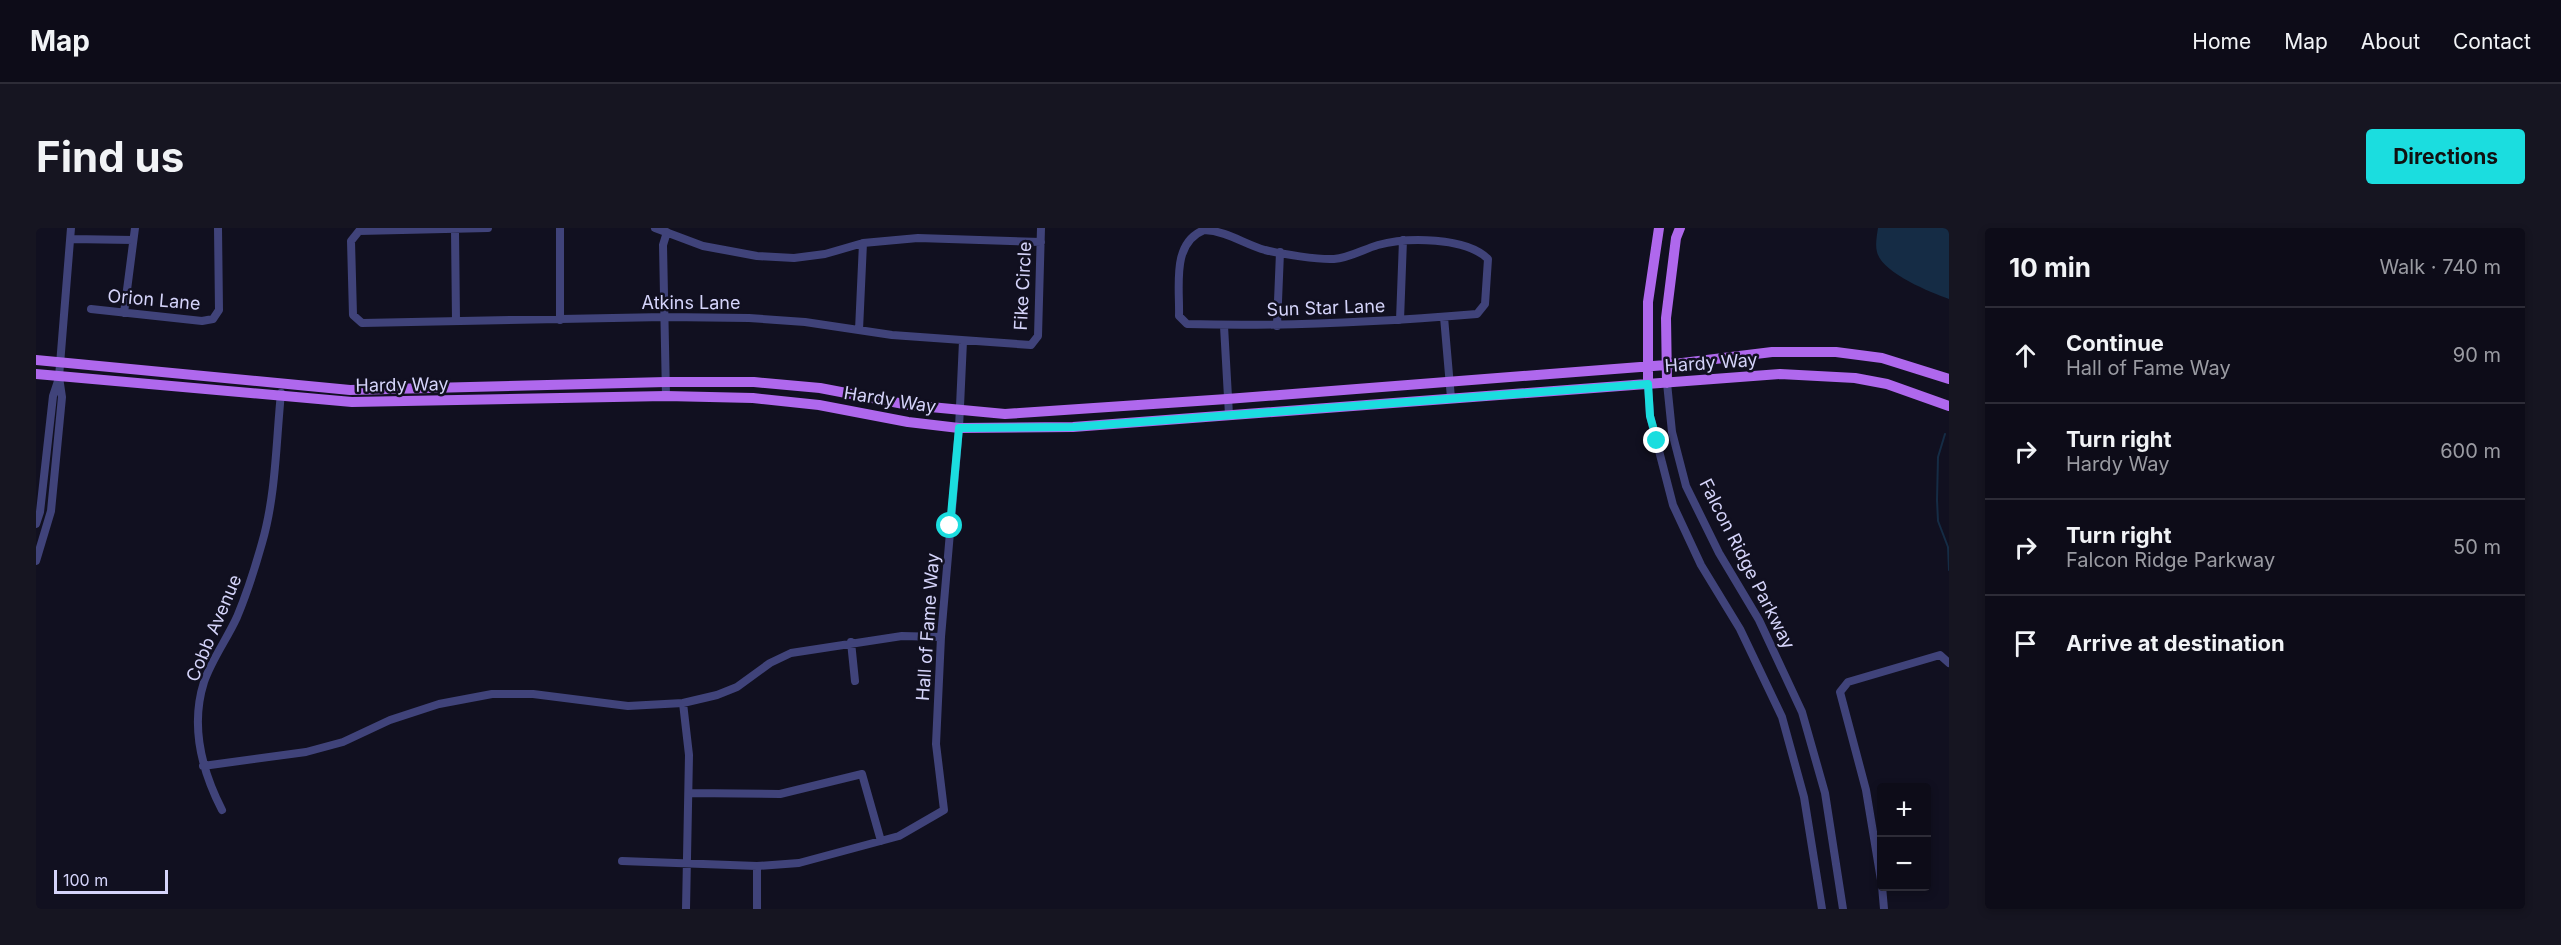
<!DOCTYPE html>
<html lang="en">
<head>
<meta charset="utf-8">
<style>
	body { margin:0; font-family:Inter,sans-serif; background:#161521; color:#f1f3f6 }
	.controls { position:absolute; right:18px; bottom:18px; display:grid; overflow:hidden; border-radius:6px; box-shadow:0 3px 9px #0003 }
	.controls button { width:54px; height:54px; display:grid; place-items:center; padding:0; border:0; border-bottom:2px solid #2d2c37; background:#0d0c18; color:#f1f3f6; font:30px sans-serif }
	.scale { position:absolute; left:18px; bottom:15px; width:114px; box-sizing:border-box; padding-left:6px; border:3px solid #d5d4fa; border-top:0; font-size:16px; line-height:21px; white-space:nowrap; color:#d5d4fa; -webkit-text-stroke:4px #111020; paint-order:stroke }
	.stop { position:absolute; width:18px; height:18px; margin:-14px; border:4px solid #1bdddf; border-radius:50%; background:#fff }
	.stop.end { background:#1bdddf; border-color:#fff; box-shadow:0 2px 6px #0008 }
	.list { margin:0; padding:0; list-style:none }
	h2 { display:flex; justify-content:space-between; align-items:center; height:78px; margin:0; padding:0 24px; font-size:26px }
	h2 small { font-size:20px; font-weight:400; color:#9a9ba2 }
	.list li { display:grid; grid-template-columns:39px 1fr auto; gap:18px; align-items:center; box-sizing:border-box; height:96px; padding:0 24px; border-top:2px solid #2d2c37 }
	.list b { display:block; font-size:22px; white-space:nowrap }
	.list p { margin:0; font-size:20px; white-space:nowrap; color:#9a9ba2 }
	.list em { font-size:20px; font-style:normal; color:#9a9ba2 }
	.icon { flex:none; width:33px; height:33px; fill:none; stroke:currentColor; stroke-width:2; stroke-linecap:round; stroke-linejoin:round }
	.map { position:relative; flex:none; width:1913px; height:681px; overflow:hidden; border-radius:6px }
	header { display:flex; align-items:center; gap:36px; box-sizing:border-box; height:84px; padding:0 30px; background:#0d0c18; border-bottom:2px solid #2d2c37 }
	header strong { font-size:28px }
	nav { display:flex; gap:33px; margin-inline-start:auto; font-size:21px }
	.intro { display:flex; align-items:center; justify-content:space-between; box-sizing:border-box; height:144px; padding:0 36px }
	h1 { margin:0; font-size:42px }
	.button { padding:15px 27px; border-radius:6px; background:#1bdddf; color:#111; font-size:21px; font-weight:700 }
	main { display:flex; gap:36px; padding:0 36px }
	aside { flex:1; background:#0d0c18; border-radius:6px; box-shadow:0 3px 9px #0003 }
	.map>svg:first-child { display:block }
</style>
</head>
<body>
<header>
<strong>Map</strong>
<nav><a>Home</a><a>Map</a><a>About</a><a>Contact</a></nav>
</header>
<div class="intro"><h1>Find us</h1><a class="button">Directions</a></div>
<main>
<div class="map">
<svg width="1913" height="681" viewBox="0 0 1913 681">
	<rect width="100%" height="100%" fill="#111020"/>
	<path fill="#152c45" d="M1842,0h71v71c-19,-7 -67,-26 -72,-47 -2,-7 0,-17 1,-24z"/>
	<g fill="none" stroke-linecap="round" stroke-linejoin="round">
		<path stroke="#152c45" stroke-width="2" d="M1909,206l-7,23 -1,43 1,21 10,26 1,23"/>
		<path stroke="#40437a" stroke-width="8" d="M452,0l-129,3 -8,10 2,74 9,8 303,-6 84,1 56,4 87,13 139,10 7,-9 3,-108
			M524,0v92
			M619,0l48,18 54,10 37,2 31,-4 38,-11 55,-5 123,4
			M419,2l1,91
			M1168,2c23,1 40,14 61,20 16,4 54,10 69,9 15,-1 30,-10 44,-14 29,-8 88,-8 110,14l-3,45 -8,10c-97,8 -193,13 -290,10l-8,-8c1,-29 -8,-73 25,-86z
			M35,11l62,1
			M55,81l111,12 11,-2 6,-9 -1,-82
			M88,85l11,-85
			M1408,89l7,81
			M1364,92l3,-80
			M1188,98l5,89
			M1241,98l3,-74
			M823,102l4,-87
			M1631,155l5,49 14,54 33,67 40,67 43,92 23,81 18,116
			M1612,156l2,32 23,89 28,60 39,64 42,88 22,80 18,112
			M630,168l-3,-151 4,-13
			M0,296l4,-12 13,-116 5,-15
			M0,333l15,-50 11,-114 -3,-20 12,-149
			M815,414l4,39
			M647,475l6,52 -3,154
			M167,538l103,-14 37,-10 47,-22 49,-16 53,-10h41l95,12 55,-3 34,-8 20,-8 33,-24 21,-10 111,-17 39,1
			M653,565l91,1 82,-20 19,67
			M186,582c-20,-39 -32,-84 -18,-128 8,-23 23,-43 33,-65 10,-24 18,-49 25,-74 14,-48 14,-101 19,-150
			M586,633l135,5 42,-3 100,-27 45,-26 -8,-66 5,-107 18,-209 4,-87
			M721,638v43
			M1846,658l-16,-96 -26,-98 8,-10 92,-27 9,8
			M1846,658l2,23"/>
		<path stroke="#af68ed" stroke-width="10" d="M0,132l314,30 316,-8h88l66,6 89,17 96,9 222,-15 439,-34 106,-13h64l46,6 67,21
			M0,146l316,28 314,-6 87,2 66,7 89,17 51,6 114,-1 707,-53 75,4 32,6 62,22
			M1631,155l-1,-65 10,-80 4,-10
			M1612,156v-82l11,-74"/>
	</g>
	<g fill="none" stroke-linecap="round" stroke-linejoin="round">
		<path stroke="#1bdddf" stroke-width="8" d="M914,298l9,-98 114,-1 575,-43 2,32 7,25"/>
	</g>
	<g text-anchor="middle" stroke-width="5" stroke-linejoin="round" paint-order="stroke">
		<g font-size="18" fill="#d5d4fa" stroke="#111020">
			<text transform="translate(987 58) rotate(-87)" y="6">Fike Circle</text>
			<text transform="translate(118 72) rotate(5)" y="6">Orion Lane</text>
			<text x="655" y="81">Atkins Lane</text>
			<text transform="translate(1290 80) rotate(-2)" y="6">Sun Star Lane</text>
			<text transform="translate(1675 135) rotate(-4)" y="6">Hardy Way</text>
			<text transform="translate(366 157) rotate(-1)" y="6">Hardy Way</text>
			<text transform="translate(854 172) rotate(9)" y="6">Hardy Way</text>
			<text transform="translate(1711 336) rotate(63)" y="6">Falcon Ridge Parkway</text>
			<text transform="translate(892 399) rotate(-86)" y="6">Hall of Fame Way</text>
			<text transform="translate(178 400) rotate(-67)" y="6">Cobb Avenue</text>
		</g>
	</g>
</svg>
<div class="controls">
<button>+</button>
<button>−</button>
</div>
<div class="scale">100 m</div>
<div class="stop" style="left:914px;top:298px"></div>
<div class="stop end" style="left:1621px;top:213px"></div>
</div>
<aside>
<h2>10 min<small>Walk · 740 m</small></h2>
<ul class="list">
<li><svg class="icon" aria-label="ahead" viewBox="0 0 24 24"><path d="M12 20V5M6 11l6-6 6 6"/></svg><div><b>Continue</b><p>Hall of Fame Way</p></div><em>90 m</em></li>
<li><svg class="icon" aria-label="right" viewBox="0 0 24 24"><path d="M7 20v-9h11M14 6l5 5-5 5"/></svg><div><b>Turn right</b><p>Hardy Way</p></div><em>600 m</em></li>
<li><svg class="icon" aria-label="right" viewBox="0 0 24 24"><path d="M7 20v-9h11M14 6l5 5-5 5"/></svg><div><b>Turn right</b><p>Falcon Ridge Parkway</p></div><em>50 m</em></li>
<li><svg class="icon" aria-label="arrive" viewBox="0 0 24 24"><path d="M6 21V4h12l-3 4 3 4H6"/></svg><div><b>Arrive at destination</b></div></li>
</ul>
</aside>
</main>
</body>
</html>
